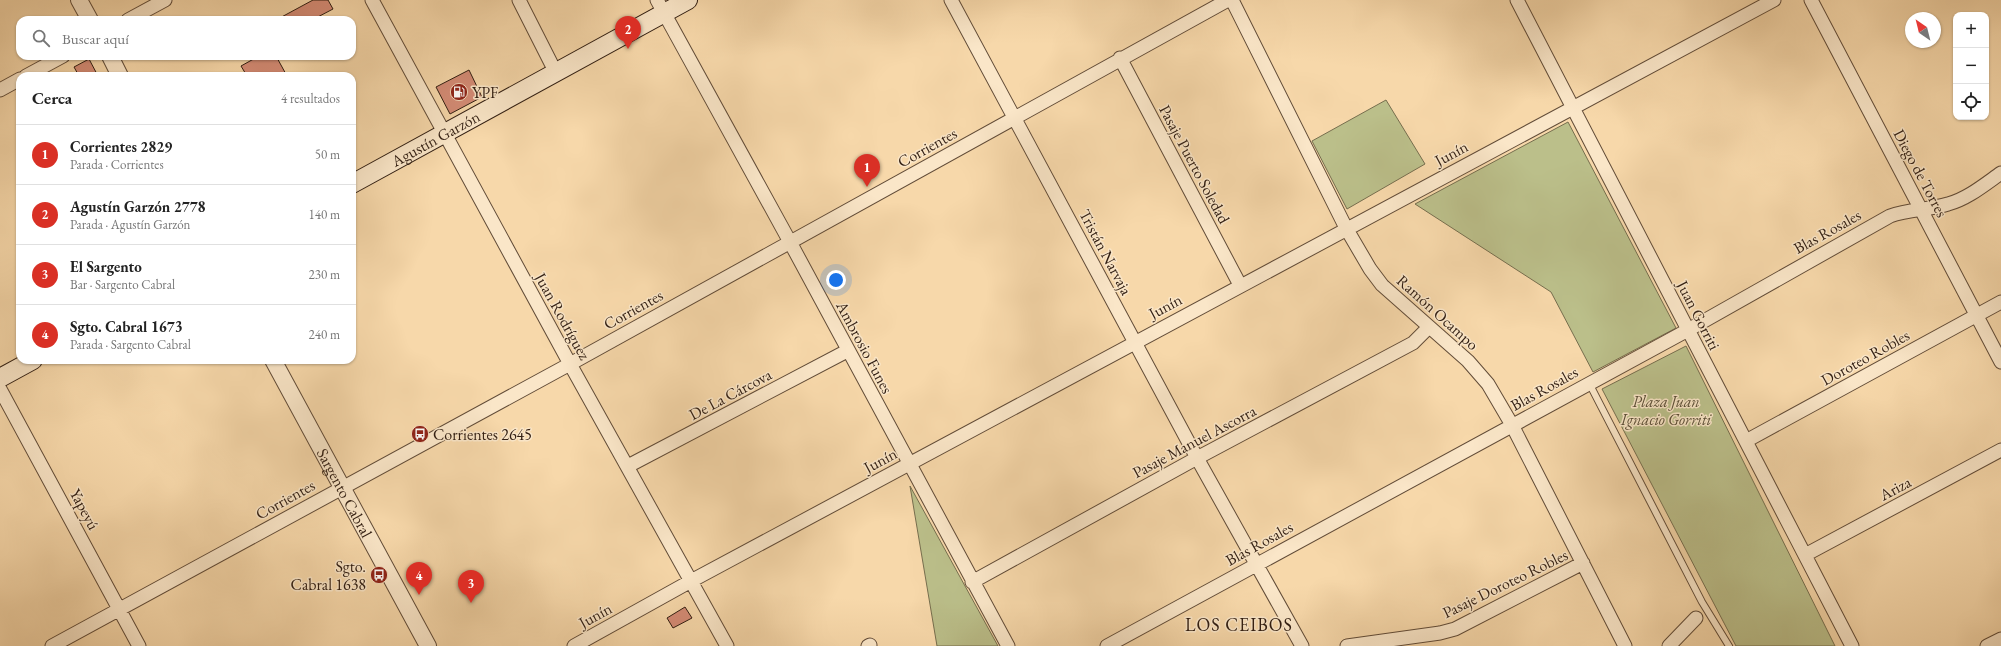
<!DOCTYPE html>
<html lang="es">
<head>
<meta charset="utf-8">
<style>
	body { margin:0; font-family:"EB Garamond",serif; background:#f6f6f6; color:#222 }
	.controls { position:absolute; right:12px; top:12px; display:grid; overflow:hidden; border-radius:8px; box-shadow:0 1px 3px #0004 }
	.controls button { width:36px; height:36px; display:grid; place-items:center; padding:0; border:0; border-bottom:1px solid #e0e0e0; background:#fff; color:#222; font:20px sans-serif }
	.compass { position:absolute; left:1905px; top:12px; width:36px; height:36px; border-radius:50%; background:#fff; box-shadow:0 1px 3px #0004; rotate:325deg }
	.you { position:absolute; left:836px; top:280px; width:14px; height:14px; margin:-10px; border:3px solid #fff; border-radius:50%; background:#1a73e8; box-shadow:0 0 0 6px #1a73e833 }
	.badge { display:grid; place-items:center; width:26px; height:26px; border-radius:50%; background:#d93025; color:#fff; font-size:13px; font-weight:700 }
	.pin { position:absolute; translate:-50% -33px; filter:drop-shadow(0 1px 2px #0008) }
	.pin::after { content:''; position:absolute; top:21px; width:14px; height:12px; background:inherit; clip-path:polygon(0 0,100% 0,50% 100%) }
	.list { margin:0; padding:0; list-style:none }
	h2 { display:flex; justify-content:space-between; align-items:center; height:52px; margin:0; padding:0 16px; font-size:17px }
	h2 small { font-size:13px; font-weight:400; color:#767676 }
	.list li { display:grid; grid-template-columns:26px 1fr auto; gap:12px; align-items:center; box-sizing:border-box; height:60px; padding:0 16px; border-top:1px solid #e0e0e0 }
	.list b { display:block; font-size:15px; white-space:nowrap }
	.list p { margin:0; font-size:13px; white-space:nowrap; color:#767676 }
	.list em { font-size:13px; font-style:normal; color:#767676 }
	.icon { flex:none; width:22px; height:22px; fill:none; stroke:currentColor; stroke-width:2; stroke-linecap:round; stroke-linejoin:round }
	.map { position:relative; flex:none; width:2001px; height:646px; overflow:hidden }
	.search { position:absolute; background:#fff; box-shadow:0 1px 3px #0004; left:16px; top:16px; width:340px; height:44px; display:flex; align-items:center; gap:10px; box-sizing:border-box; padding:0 14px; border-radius:12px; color:#767676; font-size:15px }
	.panel { position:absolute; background:#fff; box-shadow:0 1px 3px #0004; left:16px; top:72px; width:340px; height:292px; border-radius:12px }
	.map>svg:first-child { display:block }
</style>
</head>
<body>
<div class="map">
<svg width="2001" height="646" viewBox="0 0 2001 646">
	<rect width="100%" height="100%" fill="#f7d8aa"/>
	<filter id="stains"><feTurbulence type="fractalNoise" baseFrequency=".005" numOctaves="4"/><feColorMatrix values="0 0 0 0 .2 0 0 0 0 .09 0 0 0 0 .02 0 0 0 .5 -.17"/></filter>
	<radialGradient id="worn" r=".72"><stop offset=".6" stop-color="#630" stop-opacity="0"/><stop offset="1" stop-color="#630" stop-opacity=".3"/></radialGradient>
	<path fill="#bbbf8a" stroke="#766e4e" d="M1386,100l39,64 -78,45 -35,-68z
		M1568,122l108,206 -83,44 -42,-80 -136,-88z
		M1686,346l149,300h-99l-134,-257z
		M910,486l88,160h-61z"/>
	<path fill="#d48b75" stroke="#311e12" d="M313,0h15l5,9 -21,11h-36z
		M259,56h17l11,20h-40l-6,-10z
		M89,59l9,17h-19l-5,-9z
		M469,70l13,27 -32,17 -14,-27z
		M685,607l7,11 -19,10 -6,-10z"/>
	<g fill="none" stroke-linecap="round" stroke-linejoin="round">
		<defs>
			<path id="service" d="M1589,383l113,219 27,44"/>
			<path id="minor" d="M372,0l198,364 157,282
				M519,0l37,73
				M657,0l133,242 218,404
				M951,0l246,458 105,188
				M1232,0l114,228 24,41 12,16 86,76 20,23 24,41 113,221
				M1517,0l335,646
				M1811,0l190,362
				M128,20l37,-20
				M1120,58l120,227
				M26,76l37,-20
				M0,90l20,-11
				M0,389l139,257
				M1746,441l255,-139
				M628,466l219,-115
				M1805,555l196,-105
				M972,582l225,-124 216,-115 16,-16
				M52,646l518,-282 658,-364
				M574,646l117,-65 1083,-581
				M868,646l2,-1
				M1107,646l581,-316 202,-114c19,-7 39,-6 58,-12 19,-5 36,-19 53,-31
				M1347,646l93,-13 15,-4 128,-66
				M1669,646l27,-28
				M1987,646l14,-7"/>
			<g id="tertiary">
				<path d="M79,0l11,20"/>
				<path d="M110,56l10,20"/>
				<path id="s1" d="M273,360l155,286"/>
			</g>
			<g id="secondary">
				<path id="s2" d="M352,184l336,-184"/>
				<path d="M0,378l33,-18"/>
			</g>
		</defs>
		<use href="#service" stroke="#624c38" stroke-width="8"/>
		<use href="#minor" stroke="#624c38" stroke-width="15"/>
		<use href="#tertiary" stroke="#624c38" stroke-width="18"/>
		<use href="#secondary" stroke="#311e12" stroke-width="20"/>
		<use href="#service" stroke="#fae6c8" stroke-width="6"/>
		<use href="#minor" stroke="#fae6c8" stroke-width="13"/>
		<use href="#tertiary" stroke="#fae6c8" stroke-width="16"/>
		<use href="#secondary" stroke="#fae6c8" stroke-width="18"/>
	</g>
	<defs>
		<symbol id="fuel-disc" viewBox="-11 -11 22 22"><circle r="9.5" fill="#8f2418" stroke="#fae6c8"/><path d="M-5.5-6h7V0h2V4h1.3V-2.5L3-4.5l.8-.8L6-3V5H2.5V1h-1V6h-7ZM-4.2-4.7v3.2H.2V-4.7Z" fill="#fff"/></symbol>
		<symbol id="bus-disc" viewBox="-11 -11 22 22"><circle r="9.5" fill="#8f2418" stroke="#fae6c8"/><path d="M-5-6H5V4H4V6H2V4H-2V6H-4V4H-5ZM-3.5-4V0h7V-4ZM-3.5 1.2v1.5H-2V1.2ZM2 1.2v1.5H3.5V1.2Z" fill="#fff"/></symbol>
	</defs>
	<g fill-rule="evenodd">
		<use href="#fuel-disc" x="449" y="82" width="20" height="20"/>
		<use href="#bus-disc" x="410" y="424" width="20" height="20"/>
		<use href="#bus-disc" x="369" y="565" width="20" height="20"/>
	</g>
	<g text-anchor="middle" stroke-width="3" stroke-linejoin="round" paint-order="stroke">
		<g font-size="16" fill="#311e12" stroke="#fae6c8" text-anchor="start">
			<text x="472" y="98">YPF</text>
			<text x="433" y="440">Corrientes 2645</text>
			<text x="366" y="572" text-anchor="end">Sgto.<tspan x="366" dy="18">Cabral 1638</tspan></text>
		</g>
		<g font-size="16" fill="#311e12" stroke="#fae6c8">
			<text dy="6" stroke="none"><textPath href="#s2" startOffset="95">Agustín Garzón</textPath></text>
			<text transform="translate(927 147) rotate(-29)" y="6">Corrientes</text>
			<text transform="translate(1451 153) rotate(-28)" y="6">Junín</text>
			<text transform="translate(1195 164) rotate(62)" y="6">Pasaje Puerto Soledad</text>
			<text transform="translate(1921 173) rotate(62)" y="6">Diego de Torres</text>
			<text transform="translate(1827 231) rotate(-29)" y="6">Blas Rosales</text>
			<text transform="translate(1106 252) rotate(62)" y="6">Tristán Narvaja</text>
			<text transform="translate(1165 306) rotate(-28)" y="6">Junín</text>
			<text transform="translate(633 309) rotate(-29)" y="6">Corrientes</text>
			<text transform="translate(1438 312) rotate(42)" y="6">Ramón Ocampo</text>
			<text transform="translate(1699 315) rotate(63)" y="6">Juan Gorriti</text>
			<text transform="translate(563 316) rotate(61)" y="6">Juan Rodríguez</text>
			<text transform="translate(865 347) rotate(62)" y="6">Ambrosio Funes</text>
			<text transform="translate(1865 357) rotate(-29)" y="6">Doroteo Robles</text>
			<text transform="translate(1544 388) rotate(-29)" y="6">Blas Rosales</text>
			<text transform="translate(730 394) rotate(-28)" y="6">De La Cárcova</text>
			<text transform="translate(1194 441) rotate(-28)" y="6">Pasaje Manuel Ascorra</text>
			<text transform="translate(880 460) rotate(-28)" y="6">Junín</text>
			<text transform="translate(1895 488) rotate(-28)" y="6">Ariza</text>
			<text dy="6" stroke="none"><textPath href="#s1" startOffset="151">Sargento Cabral</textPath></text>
			<text transform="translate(285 499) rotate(-29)" y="6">Corrientes</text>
			<text transform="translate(85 509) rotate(62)" y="6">Yapeyú</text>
			<text transform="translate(1259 543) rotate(-29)" y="6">Blas Rosales</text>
			<text transform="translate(1505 583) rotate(-26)" y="6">Pasaje Doroteo Robles</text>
			<text transform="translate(595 615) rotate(-29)" y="6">Junín</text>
		</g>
		<g font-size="16" font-style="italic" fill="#5a4e36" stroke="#fae6c8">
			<text x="1666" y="407">Plaza Juan<tspan x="1666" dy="18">Ignacio Gorriti</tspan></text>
		</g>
		<g font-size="18" letter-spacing="1" fill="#311e12" stroke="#fae6c8">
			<text x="1239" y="631">LOS CEIBOS</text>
		</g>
	</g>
	<rect width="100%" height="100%" filter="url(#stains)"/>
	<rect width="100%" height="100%" fill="url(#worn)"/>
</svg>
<div class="controls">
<button>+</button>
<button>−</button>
<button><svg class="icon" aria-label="locate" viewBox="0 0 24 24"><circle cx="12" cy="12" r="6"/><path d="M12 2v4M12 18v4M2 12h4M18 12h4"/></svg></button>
</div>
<svg class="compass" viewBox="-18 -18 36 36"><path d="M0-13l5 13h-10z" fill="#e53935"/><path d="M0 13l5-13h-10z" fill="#767676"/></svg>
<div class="you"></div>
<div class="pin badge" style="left:867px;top:187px">1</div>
<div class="pin badge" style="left:628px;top:49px">2</div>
<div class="pin badge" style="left:471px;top:603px">3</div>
<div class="pin badge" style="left:419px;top:595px">4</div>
<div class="search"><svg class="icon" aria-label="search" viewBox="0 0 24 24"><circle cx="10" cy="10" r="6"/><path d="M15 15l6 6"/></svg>Buscar aquí</div>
<section class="panel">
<h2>Cerca<small>4 resultados</small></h2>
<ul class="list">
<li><span class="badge">1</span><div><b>Corrientes 2829</b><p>Parada · Corrientes</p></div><em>50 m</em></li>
<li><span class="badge">2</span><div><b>Agustín Garzón 2778</b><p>Parada · Agustín Garzón</p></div><em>140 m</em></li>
<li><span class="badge">3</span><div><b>El Sargento</b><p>Bar · Sargento Cabral</p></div><em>230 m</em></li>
<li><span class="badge">4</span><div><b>Sgto. Cabral 1673</b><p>Parada · Sargento Cabral</p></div><em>240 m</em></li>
</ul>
</section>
</div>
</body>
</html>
